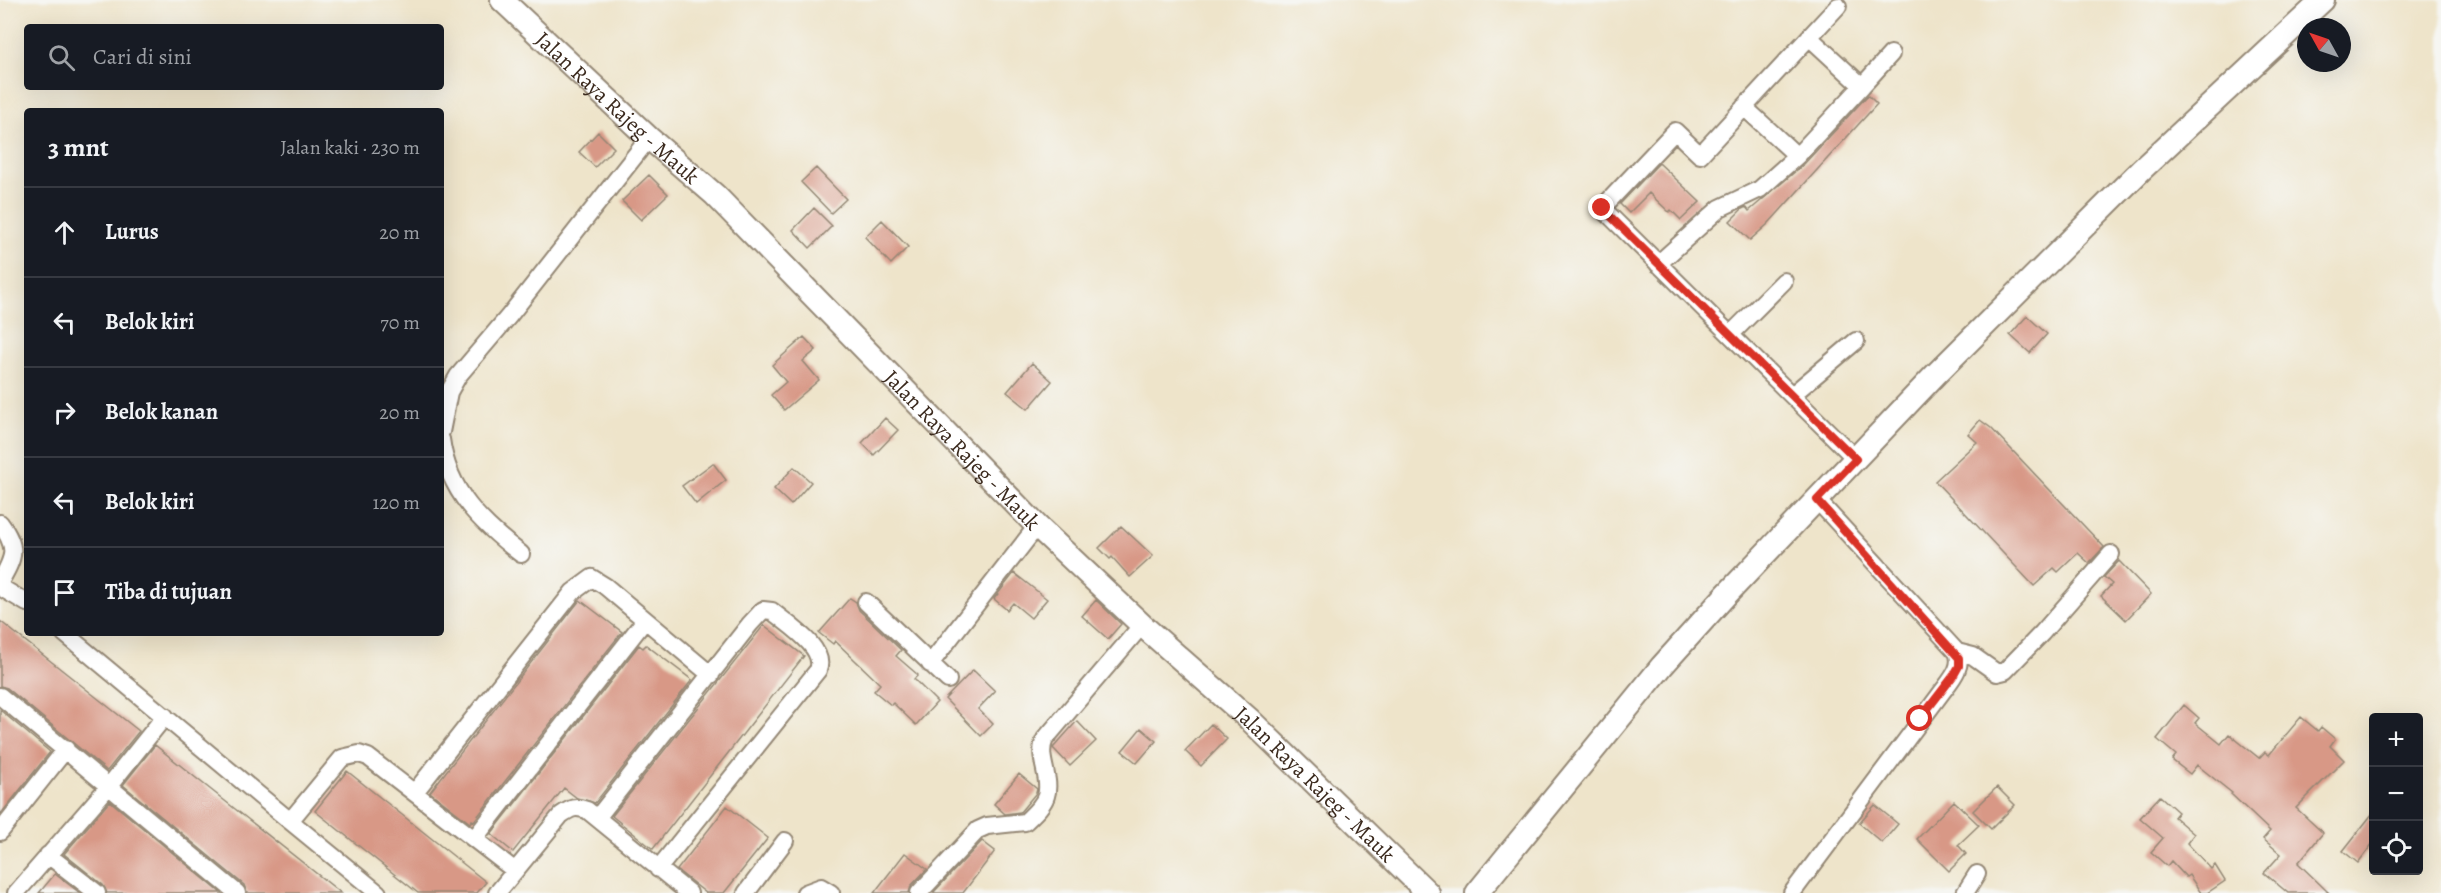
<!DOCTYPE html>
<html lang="id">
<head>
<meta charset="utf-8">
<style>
	body { margin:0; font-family:Alegreya,serif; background:#20242c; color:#f1f3f6 }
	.controls { position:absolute; right:18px; bottom:18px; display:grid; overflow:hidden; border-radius:6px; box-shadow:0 6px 24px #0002 }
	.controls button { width:54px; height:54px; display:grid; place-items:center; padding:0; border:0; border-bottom:2px solid #363941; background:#171b24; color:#f1f3f6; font:30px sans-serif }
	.compass { position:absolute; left:2297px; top:18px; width:54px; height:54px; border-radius:50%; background:#171b24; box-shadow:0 6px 24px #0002; rotate:310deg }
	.stop { position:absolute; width:18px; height:18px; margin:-14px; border:4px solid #d93025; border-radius:50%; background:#fff }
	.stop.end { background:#d93025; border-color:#fff; box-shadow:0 2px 6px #0008 }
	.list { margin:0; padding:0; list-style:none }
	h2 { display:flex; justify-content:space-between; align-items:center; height:78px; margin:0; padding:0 24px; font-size:26px }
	h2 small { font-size:20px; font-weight:400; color:#9ea1a6 }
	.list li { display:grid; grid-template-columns:39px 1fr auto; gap:18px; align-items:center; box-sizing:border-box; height:90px; padding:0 24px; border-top:2px solid #363941 }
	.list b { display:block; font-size:22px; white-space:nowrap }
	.list em { font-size:20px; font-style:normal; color:#9ea1a6 }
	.icon { flex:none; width:33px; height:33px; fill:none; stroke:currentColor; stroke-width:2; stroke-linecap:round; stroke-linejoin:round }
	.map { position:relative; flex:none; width:2441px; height:893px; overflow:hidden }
	.search { position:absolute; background:#171b24; box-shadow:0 6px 24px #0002; left:24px; top:24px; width:420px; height:66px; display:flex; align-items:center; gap:15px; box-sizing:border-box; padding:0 21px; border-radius:6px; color:#9ea1a6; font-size:22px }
	.panel { position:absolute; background:#171b24; box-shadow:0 6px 24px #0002; left:24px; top:108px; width:420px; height:528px; border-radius:6px }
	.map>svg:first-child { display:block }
</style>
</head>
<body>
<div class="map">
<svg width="2441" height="893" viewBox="0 0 2441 893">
	<rect width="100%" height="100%" fill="#f6f6f2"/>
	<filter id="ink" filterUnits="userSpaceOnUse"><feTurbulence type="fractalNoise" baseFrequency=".0167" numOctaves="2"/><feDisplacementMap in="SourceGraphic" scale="12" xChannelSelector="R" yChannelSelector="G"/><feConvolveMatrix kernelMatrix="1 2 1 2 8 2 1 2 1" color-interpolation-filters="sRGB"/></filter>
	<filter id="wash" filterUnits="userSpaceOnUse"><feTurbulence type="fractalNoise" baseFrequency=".008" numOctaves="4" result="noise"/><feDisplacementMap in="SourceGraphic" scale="24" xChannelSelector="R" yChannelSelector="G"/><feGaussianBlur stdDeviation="1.35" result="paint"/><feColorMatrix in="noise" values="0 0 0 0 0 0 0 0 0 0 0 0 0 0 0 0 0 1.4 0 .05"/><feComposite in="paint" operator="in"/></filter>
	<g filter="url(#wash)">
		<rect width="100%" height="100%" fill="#eee4ca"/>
		<g id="blocks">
			<path fill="#d89886" d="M1868,95l9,9 -109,120 -18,16 -20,-19 12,-12 4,-2 3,4 55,-47z
				M598,132l16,16 -19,19 -16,-15z
				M1659,163l41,39 -19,18 -10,-10 -2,2 -20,-19 -20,20 -9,-9z
				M816,168l30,31 -15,14 -30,-31z
				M649,175l19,19 -27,26 -19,-19z
				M814,208l18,18 -22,22 -17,-18z
				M882,220l26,27 -17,17 -26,-27z
				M2027,316l20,18 -17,19 -20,-18z
				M804,337l12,13 -13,11 16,19 -35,30 -13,-15 15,-13 -14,-17z
				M1032,363l20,18 -24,28 -21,-17z
				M885,418l13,12 -24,25 -12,-12z
				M1980,420l11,8 113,119 -15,16 -11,-10 -20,19 -4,-4 -20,18 -99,-105 42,-39 -9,-8z
				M713,463l13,17 -30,24 -14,-18z
				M794,467l17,15 -20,23 -17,-16z
				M1121,526l32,30 -23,21 -18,-20 -2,2 -11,-11z
				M2119,561l32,33 -25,26 -25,-24 11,-12 -8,-7z
				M1014,573l33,26 -16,19 -18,-15 -6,7 -13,-11z
				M850,598l6,4 3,8 42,40 -5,6 22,19 -4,4 23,23 -21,23 -23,-22 -2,2 -17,-14 6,-7 -45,-43 -2,3 -14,-11z
				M580,600l42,32 -148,189 -2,-1 -2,3 -40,-31z
				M1096,600l25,24 -13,15 -26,-23z
				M0,621l139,110 -32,40 -100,-83 -7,-2z
				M764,625l40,31 -151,193 -41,-33z
				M639,645l4,3 3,-3 46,35 -97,123 -18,-5 -13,-10 -51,64 -22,-18z
				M973,670l22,21 -17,18 15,15 -12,12 -36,-37z
				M2184,705l15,13 -4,5 26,21 8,-10 30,24 6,-6 4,3 32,-38 17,14 3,-4 14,12 -5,7 14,14 -48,48 27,25 -25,30 31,30h-41l-24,-20 17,-19 -18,-15 7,-8 -39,-37 1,-1 -35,-28 -7,9 -18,-14 4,-5 -19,-16z
				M0,710l50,42 -50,63z
				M1077,721l19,20 -26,25 -17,-18z
				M1211,724l16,15 -26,27 -16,-15z
				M1141,728l15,13 -19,22 -15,-12z
				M155,745l41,33 145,115h-94l-3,-8 -121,-100z
				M347,771l139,111 -9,11h-59l-103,-82z
				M1019,774l18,15 -1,4 -16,19 -15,2 -11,-10z
				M1997,787l18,18 -24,24 -18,-18z
				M2160,796l18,16 -4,5 20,17 -7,9 24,26 4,-4 10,16 -18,12h-6l-12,-18 -3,2 -15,-16 -4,5 -16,-14 12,-14 -23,-20z
				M110,801l111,92h-114l-4,-8 -39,-31z
				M1954,801l25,24 -21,20 8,9 -17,17 -32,-32z
				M1875,805l23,19 -16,19 -23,-20z
				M727,806l41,32 -44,55h-18l-29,-23z
				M2373,813v30l-15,20 -15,-12z
				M982,841l13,10 -32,42h-30z
				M905,853l22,16 -16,17 -2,7h-35z
				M55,874l25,19h-41z"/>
		</g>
	</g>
	<g filter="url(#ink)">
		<use href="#blocks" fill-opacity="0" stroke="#948774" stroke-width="1.5"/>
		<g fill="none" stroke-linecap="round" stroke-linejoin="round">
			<defs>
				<path id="street" d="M1838,6l-138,149 -25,-24 -73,77 254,251
					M1809,37l53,49 29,-32
					M1744,107l53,49
					M1658,264l62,-56 40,-19 37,-33 65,-70
					M1731,334l53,-53
					M1792,395l64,-54
					M441,432l8,-40 9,-16 51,-60 140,-178
					M441,439c7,53 40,84 80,115
					M0,523c18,25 15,33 0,59
					M0,587l27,16
					M866,602l82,78
					M64,633l226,188 52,-63 17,-4 9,3 146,113
					M1957,652l16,4 24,17 8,-2 37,-38 69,-79
					M930,664l107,-138
					M0,696l237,197
					M415,792l158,-200 19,-14 13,8 106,89
					M597,818l153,-194 13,-14 9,1c15,13 55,37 46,59l-160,199
					M290,821l88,72
					M0,832l66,-83
					M474,839l171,-219
					M48,855l49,38
					M16,893l93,-107 56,-70
					M497,893l64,-78c10,-7 14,-9 26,-5l102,83
					M746,893l39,-52
					M805,893l16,-6 10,6
					M919,893l59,-63 9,-4 38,-4c7,-7 18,-16 21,-26 6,-19 -10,-39 -1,-57l97,-114
					M1792,893l150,-201c8,-11 22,-25 15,-40l-140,-152
					M1965,893l12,-19"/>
				<g id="secondary">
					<path id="s1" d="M502,0l147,138 66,57 322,331 105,99 107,94 179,174"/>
					<path d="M1477,893l185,-227 64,-71 210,-221 205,-204 182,-170"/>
				</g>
			</defs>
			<use href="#street" stroke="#948774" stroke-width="20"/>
			<use href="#secondary" stroke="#948774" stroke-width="26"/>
			<use href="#street" stroke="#fff" stroke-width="16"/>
			<use href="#secondary" stroke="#fff" stroke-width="22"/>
		</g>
	</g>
	<g fill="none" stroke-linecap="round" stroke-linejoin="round" filter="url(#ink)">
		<path stroke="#d93025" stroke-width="8" d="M1602,208l254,251 -39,41 142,158v8l-5,9 -34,44"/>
	</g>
	<g text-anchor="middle" stroke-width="5" stroke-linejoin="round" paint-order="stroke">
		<g font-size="22" fill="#3b2a1e" stroke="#f6f6f2">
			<text dy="8" stroke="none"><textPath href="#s1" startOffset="158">Jalan Raya Rajeg - Mauk</textPath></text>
			<text dy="8" stroke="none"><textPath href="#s1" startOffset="644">Jalan Raya Rajeg - Mauk</textPath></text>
			<text dy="8" stroke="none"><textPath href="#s1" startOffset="1130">Jalan Raya Rajeg - Mauk</textPath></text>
		</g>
	</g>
</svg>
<div class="controls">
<button>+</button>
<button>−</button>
<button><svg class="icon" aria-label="locate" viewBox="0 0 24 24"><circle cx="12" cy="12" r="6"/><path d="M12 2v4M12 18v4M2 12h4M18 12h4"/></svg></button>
</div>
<svg class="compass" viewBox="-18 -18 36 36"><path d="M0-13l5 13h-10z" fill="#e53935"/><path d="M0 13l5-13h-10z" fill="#9ea1a6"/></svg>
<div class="stop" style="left:1920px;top:719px"></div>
<div class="stop end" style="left:1602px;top:208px"></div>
<div class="search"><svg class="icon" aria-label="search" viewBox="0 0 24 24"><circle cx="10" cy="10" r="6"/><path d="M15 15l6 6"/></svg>Cari di sini</div>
<section class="panel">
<h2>3 mnt<small>Jalan kaki · 230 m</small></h2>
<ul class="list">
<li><svg class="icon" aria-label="ahead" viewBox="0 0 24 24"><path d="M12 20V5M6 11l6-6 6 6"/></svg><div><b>Lurus</b></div><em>20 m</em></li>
<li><svg class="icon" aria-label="left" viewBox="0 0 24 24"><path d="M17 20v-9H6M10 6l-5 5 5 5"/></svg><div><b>Belok kiri</b></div><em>70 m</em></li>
<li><svg class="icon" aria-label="right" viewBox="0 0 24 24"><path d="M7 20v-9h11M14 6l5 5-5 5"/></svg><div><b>Belok kanan</b></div><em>20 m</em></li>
<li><svg class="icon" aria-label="left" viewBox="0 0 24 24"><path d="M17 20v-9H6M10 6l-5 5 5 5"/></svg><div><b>Belok kiri</b></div><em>120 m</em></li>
<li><svg class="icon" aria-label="arrive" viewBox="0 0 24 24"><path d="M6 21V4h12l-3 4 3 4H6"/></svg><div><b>Tiba di tujuan</b></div></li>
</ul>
</section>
</div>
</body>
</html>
